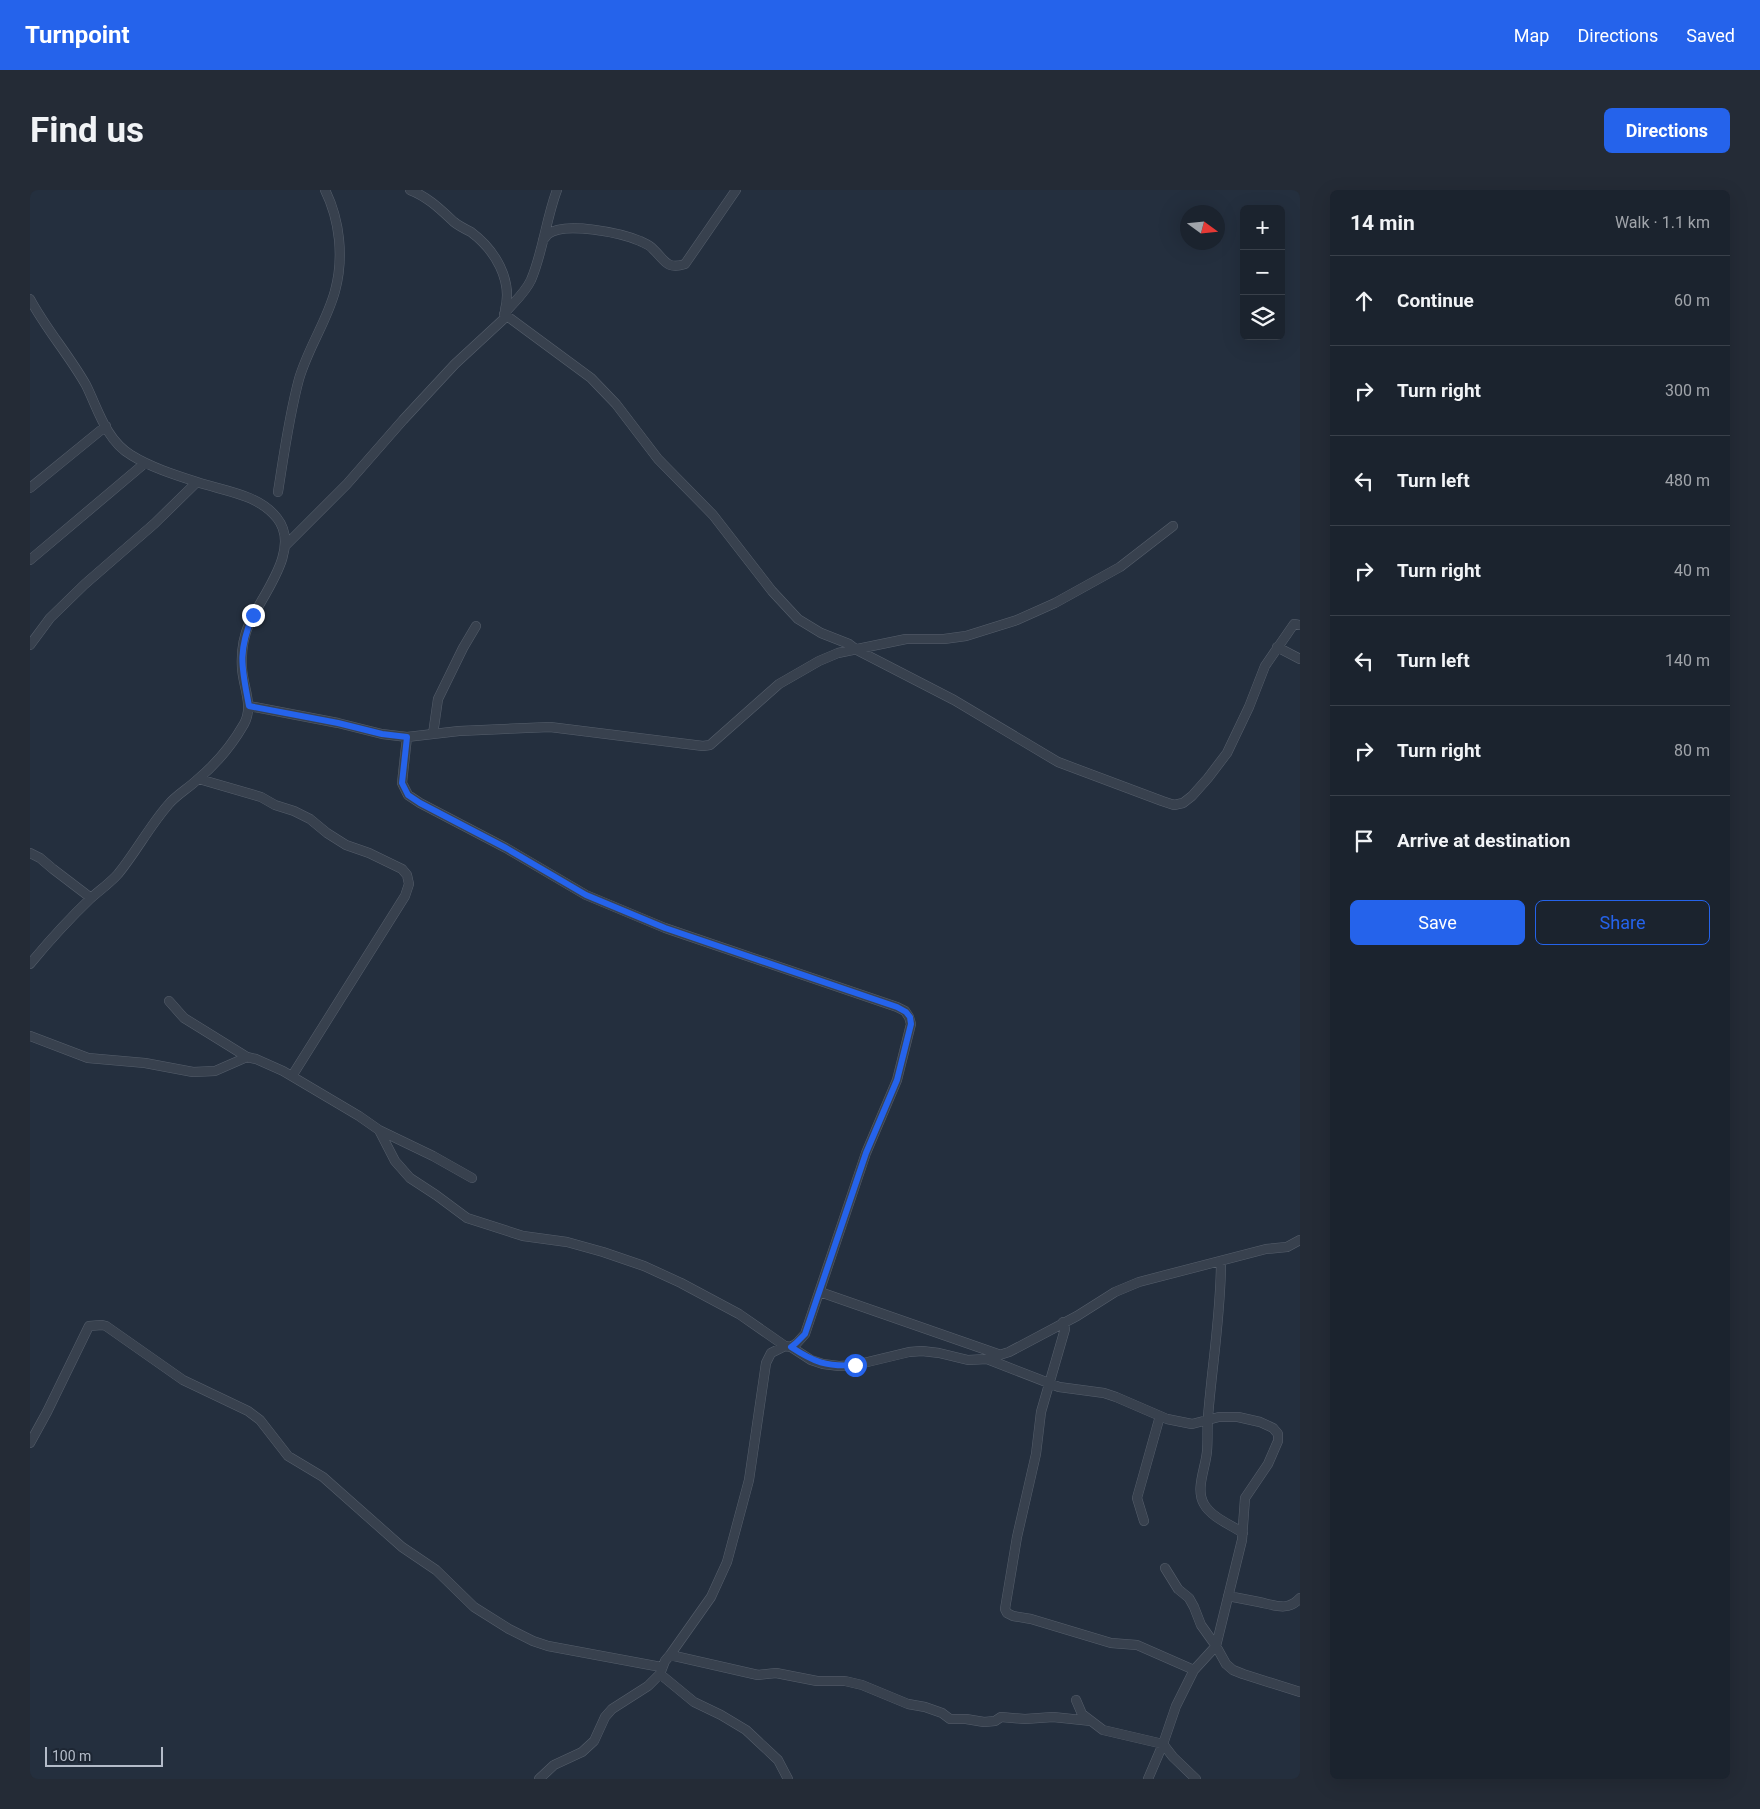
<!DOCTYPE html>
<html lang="en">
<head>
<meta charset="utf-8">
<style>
	body { margin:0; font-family:Roboto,sans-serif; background:#242b36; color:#f1f3f6 }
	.controls { position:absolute; right:15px; top:15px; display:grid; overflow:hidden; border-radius:8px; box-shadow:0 5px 20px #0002 }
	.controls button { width:45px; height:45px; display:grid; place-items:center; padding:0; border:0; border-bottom:1px solid #39404a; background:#1b232e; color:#f1f3f6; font:25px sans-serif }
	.compass { position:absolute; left:1150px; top:15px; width:45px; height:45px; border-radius:50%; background:#1b232e; box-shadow:0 5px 20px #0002; rotate:105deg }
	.scale { position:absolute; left:15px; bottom:12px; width:118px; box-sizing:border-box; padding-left:5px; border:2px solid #b4bcc9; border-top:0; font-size:14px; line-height:18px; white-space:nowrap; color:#b4bcc9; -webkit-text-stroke:4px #1d2633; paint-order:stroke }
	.stop { position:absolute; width:15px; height:15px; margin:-11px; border:4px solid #2563eb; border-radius:50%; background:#fff }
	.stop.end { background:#2563eb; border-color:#fff; box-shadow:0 1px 5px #0008 }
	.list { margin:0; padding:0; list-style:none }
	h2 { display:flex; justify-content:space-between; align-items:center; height:65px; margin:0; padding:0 20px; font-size:21px }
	h2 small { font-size:16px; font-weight:400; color:#a0a4aa }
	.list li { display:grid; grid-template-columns:32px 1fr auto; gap:15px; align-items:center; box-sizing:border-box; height:90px; padding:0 20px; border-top:1px solid #39404a }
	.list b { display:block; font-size:19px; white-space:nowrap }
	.list em { font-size:16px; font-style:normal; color:#a0a4aa }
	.actions { display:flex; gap:10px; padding:15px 20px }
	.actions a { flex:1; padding:11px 0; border:1px solid #2563eb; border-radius:8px; text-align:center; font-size:18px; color:#2563eb }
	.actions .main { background:#2563eb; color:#fff }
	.icon { flex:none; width:28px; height:28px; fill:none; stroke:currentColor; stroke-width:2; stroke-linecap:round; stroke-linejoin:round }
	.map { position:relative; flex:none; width:1270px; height:1589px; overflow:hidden; border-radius:8px }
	header { display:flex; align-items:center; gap:30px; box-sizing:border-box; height:70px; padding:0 25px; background:#2563eb; color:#fff }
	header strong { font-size:24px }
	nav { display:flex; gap:28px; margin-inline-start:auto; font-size:18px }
	.intro { display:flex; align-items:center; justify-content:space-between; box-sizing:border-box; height:120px; padding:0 30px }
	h1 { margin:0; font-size:35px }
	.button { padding:12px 22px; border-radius:8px; background:#2563eb; color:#fff; font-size:18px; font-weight:700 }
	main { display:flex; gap:30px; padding:0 30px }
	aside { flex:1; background:#1b232e; border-radius:8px; box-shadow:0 5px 20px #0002 }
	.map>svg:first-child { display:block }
</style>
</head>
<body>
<header>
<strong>Turnpoint</strong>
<nav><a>Map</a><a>Directions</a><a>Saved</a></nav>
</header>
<div class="intro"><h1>Find us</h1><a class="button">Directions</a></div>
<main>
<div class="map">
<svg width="1270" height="1589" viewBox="0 0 1270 1589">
	<rect width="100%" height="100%" fill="#242f3e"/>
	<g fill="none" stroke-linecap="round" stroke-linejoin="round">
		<defs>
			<path id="street" d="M380,0c18,7 30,19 44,32 5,4 11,7 17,10 24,18 42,48 34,78
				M513,50c2,-2 3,-4 5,-6 17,-13 73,-1 92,7 4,2 10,4 13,8 12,11 13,21 32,15l51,-74
				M0,109c16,30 39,56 56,86 12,24 20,55 45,70 19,12 44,20 66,27 27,9 61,12 80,36 25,31 -15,77 -28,106 -6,14 -8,28 -7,44 1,19 12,38 2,56 -12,21 -28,40 -46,55 -9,9 -22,16 -30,26 -19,22 -32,47 -50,69 -8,9 -18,16 -27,24 -22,21 -42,43 -61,66
				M477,126l84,62 25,26 42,55 55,56 59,76 26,28 23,14 28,11 8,6 97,50 104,62 104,39 12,4 9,-2 9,-7 16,-18 19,-25 22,-46 16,-41 29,-42 6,1
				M0,298l76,-62
				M248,302c6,-38 11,-76 21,-113 9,-31 28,-58 36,-88 9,-33 5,-71 -10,-101
				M256,355l61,-61 56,-64 52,-56 52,-48 -3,-2c9,-11 21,-21 27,-34 12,-28 15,-61 26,-90
				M0,370l115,-97
				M0,455l20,-27 35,-34 69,-60 43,-42
				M1247,457l23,12
				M219,516l89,17 44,11 25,3 52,-6 91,-4 153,19 7,-1 69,-61 40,-23 19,-8 68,-14h38l22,-3 51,-16 38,-17 65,-36 53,-41
				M403,544l5,-35 25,-51 13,-22
				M377,547l-5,46 6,12 12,8 86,45 80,47 79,33 232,79 8,4 4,6 2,7 -14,56 -31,73 -61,181 -8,9 -6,4
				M169,589l62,18 14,8 19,6 16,8 17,14 19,12 23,8 33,16 5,6 2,9 -4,12 -113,180
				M0,663l10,5 13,11 38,29
				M139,811l15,17 63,39
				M0,846l58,22 57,5 48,9 22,-1 32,-14 9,2 27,12 76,45 20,14 16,31 15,17 26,17 31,23 56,18 44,6 36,10 41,14 37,17 58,31 46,32 6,1 20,13 12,4 16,2 16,-1 54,-13 13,-1 17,2 29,7 19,-1 22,-7 68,-36 38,-24 24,-10 127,-33 21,-2 13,-7
				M349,940l54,26 39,22
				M1191,1071c0,53 -9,104 -13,156 -1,11 0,23 -1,34 -1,16 -12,38 -3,53 7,13 27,21 39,29
				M790,1102l178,62
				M1033,1132l2,7 -24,83 -5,42 -19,83 -12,72 2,4 6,3 18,3 80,24 26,2 57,25
				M957,1169l72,28 45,6 12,4 51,22 25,5 27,-7h19l22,5 13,6 5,6v7l-10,23 -23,34 -3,42 -26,106 -22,24 -18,36 -13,38 10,13 23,22
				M0,1253l17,-31 42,-86 13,-1 4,1 77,54 65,31 12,9 28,36 35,21 79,70 34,23 38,37 35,22 24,12 15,5 113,21
				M1114,1331l-7,-23 23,-82
				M1135,1378l13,21 11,9 5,9 7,18 15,21 10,18 7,6 10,4 57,18
				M1198,1406c10,2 21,4 31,6 15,3 29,10 41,-4
				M640,1465l88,20 18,-2 41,8h28l17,4 46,19 17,3 17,6 8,6h16l18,3 11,-1 6,-4 24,2 28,-2 38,4
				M630,1484l34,28 27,13 25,15 32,30 10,19
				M1046,1510l6,14 21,16 60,14 -15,35
				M509,1589l15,-14 28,-13 12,-11 11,-24 7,-8 36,-23 12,-12 5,-13 5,-6 41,-58 16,-35 22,-82 17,-117 5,-10 14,-7"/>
		</defs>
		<use href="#street" stroke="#565f6c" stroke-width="10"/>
		<use href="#street" stroke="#38414e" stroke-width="9"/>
	</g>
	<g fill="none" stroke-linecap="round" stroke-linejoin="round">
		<path stroke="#2563eb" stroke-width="6" d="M223,425c-16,38 -11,53 -4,91l89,17 44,11 25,3 -5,46 6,12 12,8 86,45 80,47 79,33 232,79 9,5 4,5 1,7 -14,56 -31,73 -61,181 -9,9 -5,4c23,15 35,20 64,18"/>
	</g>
</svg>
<div class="controls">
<button>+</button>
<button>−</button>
<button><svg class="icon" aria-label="layers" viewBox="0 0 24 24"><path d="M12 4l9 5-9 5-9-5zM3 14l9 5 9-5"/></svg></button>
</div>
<svg class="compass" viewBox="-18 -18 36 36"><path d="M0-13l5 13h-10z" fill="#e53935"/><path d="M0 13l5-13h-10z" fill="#a0a4aa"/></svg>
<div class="scale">100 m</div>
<div class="stop" style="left:825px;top:1175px"></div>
<div class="stop end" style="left:223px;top:425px"></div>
</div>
<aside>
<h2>14 min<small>Walk · 1.1 km</small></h2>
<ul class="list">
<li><svg class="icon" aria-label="ahead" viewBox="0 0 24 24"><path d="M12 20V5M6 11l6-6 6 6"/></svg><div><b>Continue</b></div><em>60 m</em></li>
<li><svg class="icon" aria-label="right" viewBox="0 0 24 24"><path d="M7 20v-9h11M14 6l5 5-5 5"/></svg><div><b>Turn right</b></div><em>300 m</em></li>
<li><svg class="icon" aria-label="left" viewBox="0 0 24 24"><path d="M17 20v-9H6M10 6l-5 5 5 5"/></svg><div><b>Turn left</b></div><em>480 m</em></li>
<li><svg class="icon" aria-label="right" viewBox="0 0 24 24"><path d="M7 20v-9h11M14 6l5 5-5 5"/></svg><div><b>Turn right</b></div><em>40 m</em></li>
<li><svg class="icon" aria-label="left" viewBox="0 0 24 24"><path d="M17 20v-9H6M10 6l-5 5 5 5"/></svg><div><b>Turn left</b></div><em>140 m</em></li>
<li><svg class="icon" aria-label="right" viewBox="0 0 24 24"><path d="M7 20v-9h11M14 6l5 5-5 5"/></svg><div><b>Turn right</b></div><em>80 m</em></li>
<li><svg class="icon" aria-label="arrive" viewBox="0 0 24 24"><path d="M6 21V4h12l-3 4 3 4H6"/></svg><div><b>Arrive at destination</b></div></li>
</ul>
<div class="actions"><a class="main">Save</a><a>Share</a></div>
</aside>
</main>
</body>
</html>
